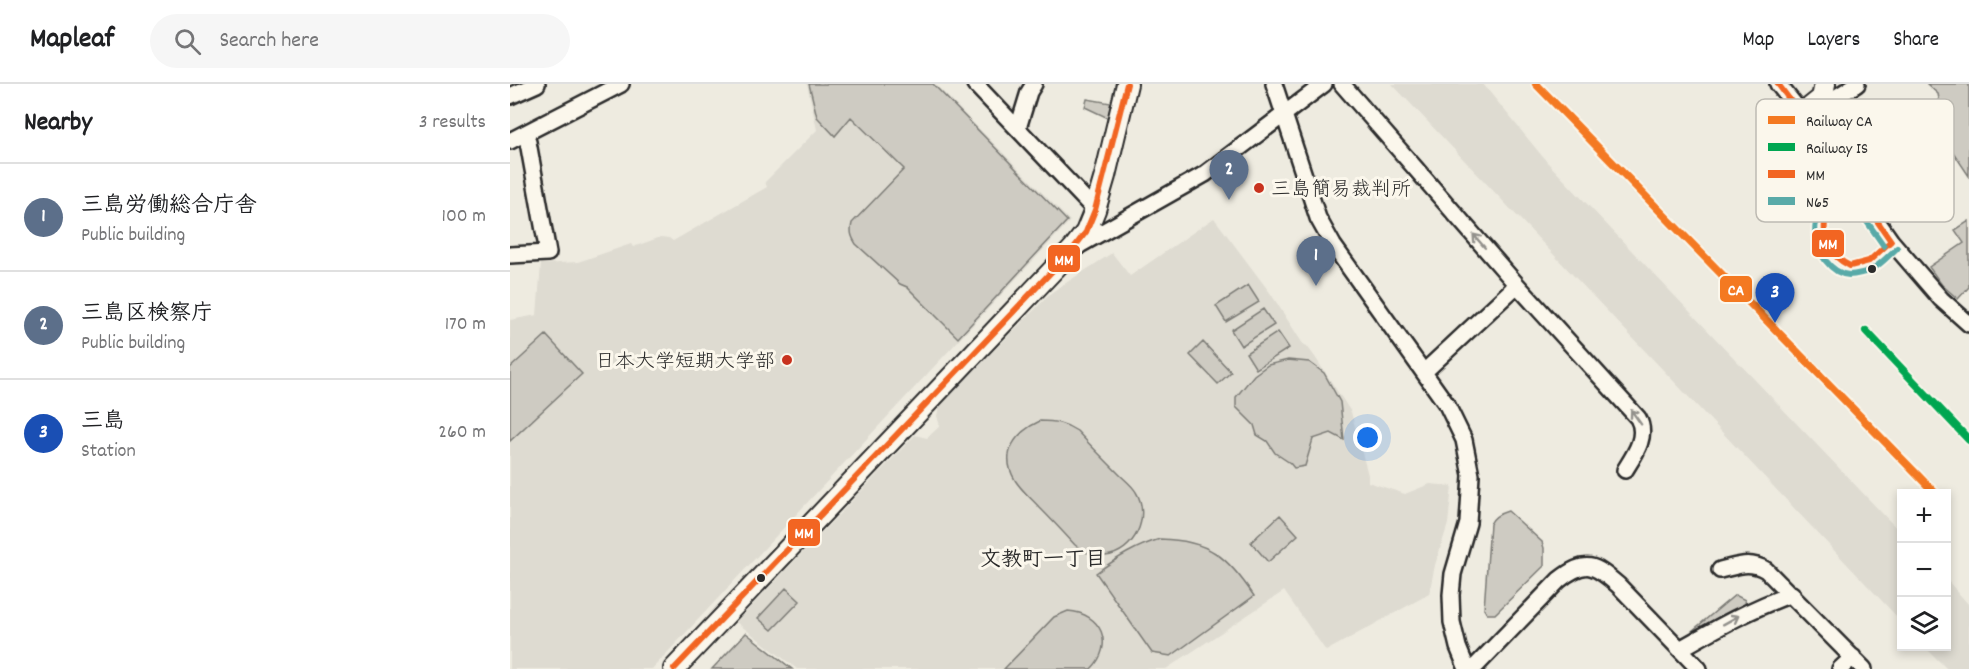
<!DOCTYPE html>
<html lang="en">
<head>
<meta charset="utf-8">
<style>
	body { margin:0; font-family:Dekko,"Klee One",sans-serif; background:#f6f6f6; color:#202124 }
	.controls { position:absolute; right:18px; bottom:18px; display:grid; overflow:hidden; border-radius:0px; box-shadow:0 3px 9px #0003 }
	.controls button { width:54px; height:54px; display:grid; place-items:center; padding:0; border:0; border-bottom:2px solid #e0e0e0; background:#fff; color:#202124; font:30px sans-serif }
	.you { position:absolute; left:858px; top:354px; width:21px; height:21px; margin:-15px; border:4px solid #fff; border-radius:50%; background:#1a73e8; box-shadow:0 0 0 9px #1a73e833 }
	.badge { display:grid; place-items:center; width:39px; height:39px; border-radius:50%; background:#b45309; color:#fff; font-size:20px; font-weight:700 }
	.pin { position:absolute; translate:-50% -50px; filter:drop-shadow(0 2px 3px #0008) }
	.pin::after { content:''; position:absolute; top:32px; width:21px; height:18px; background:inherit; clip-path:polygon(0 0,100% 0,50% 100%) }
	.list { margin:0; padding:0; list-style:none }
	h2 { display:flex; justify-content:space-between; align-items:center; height:78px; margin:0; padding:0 24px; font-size:26px }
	h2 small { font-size:20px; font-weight:400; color:#757577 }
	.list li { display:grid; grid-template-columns:39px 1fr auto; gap:18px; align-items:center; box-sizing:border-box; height:108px; padding:0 24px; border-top:2px solid #e0e0e0 }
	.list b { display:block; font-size:22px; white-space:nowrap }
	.list p { margin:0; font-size:20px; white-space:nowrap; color:#757577 }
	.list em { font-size:20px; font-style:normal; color:#757577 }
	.icon { flex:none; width:33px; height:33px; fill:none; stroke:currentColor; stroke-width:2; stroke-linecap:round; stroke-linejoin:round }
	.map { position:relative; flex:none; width:1459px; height:585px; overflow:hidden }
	header { display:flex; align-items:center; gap:36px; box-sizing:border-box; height:84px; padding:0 30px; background:#fff; border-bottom:2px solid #e0e0e0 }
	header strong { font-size:28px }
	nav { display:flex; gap:33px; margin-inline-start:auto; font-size:21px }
	.search { width:420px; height:54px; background:#f6f6f6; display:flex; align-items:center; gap:15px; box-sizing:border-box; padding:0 21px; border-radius:33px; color:#757577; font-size:22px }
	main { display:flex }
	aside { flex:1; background:#fff }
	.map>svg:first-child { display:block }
</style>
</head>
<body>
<header>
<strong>Mapleaf</strong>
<div class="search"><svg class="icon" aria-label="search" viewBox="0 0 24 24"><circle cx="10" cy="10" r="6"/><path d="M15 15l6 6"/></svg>Search here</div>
<nav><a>Map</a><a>Layers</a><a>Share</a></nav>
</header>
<main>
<aside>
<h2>Nearby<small>3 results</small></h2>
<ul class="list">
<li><span class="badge" style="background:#5c6f8a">1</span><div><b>三島労働総合庁舎</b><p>Public building</p></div><em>100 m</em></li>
<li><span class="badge" style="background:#5c6f8a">2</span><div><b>三島区検察庁</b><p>Public building</p></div><em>170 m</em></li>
<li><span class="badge" style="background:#1a4fb4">3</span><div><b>三島</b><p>Station</p></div><em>260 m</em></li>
</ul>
</aside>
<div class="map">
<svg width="1459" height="585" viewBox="0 0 1459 585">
	<rect width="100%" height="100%" fill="#eeebe0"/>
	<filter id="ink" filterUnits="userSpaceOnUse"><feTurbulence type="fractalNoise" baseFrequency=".0167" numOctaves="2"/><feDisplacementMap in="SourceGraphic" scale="12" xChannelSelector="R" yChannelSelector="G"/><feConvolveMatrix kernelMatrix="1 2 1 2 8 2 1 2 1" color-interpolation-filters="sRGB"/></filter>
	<g filter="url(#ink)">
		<path fill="#dedbd1" d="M297,0h128l135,137 -418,448h-142v-349l27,-5 4,-51 37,-2 53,-18 2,3 28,-10 8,1 4,3 94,-54 -2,-5 52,-52z
			M882,0h91l64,78 354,371v88z
			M704,134l57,76 32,50 4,2 8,11 36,55 17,63v7l37,12 25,-10 22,2 -4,38 -13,41 -6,29 -103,57 -42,-60 -118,78h-369l-61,-47 179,-187 12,3 13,-12 -3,-10 2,-10 113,-114 60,-39 18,23z
			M1437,496l22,25v64h-22l-22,-22 21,-1z"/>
		<path fill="#cecbc2" stroke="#7c7b76" stroke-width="1.5" d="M299,0h124l134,137 -109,117 -51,-51 -7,-3 -44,-40c-5,-8 -6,-12 -4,-21l52,-54 -53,-52 -16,19 -18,-19z
			M1417,0h42v92l-20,-30 -11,-52z
			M577,15l24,4 -3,15 -23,-11z
			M1459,137v66l-11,12 -16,-14 -13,-18 35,-24 -9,-13z
			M738,201l11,17 -33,20 -10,-16z
			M753,225l11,16 -33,21 -10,-16z
			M768,248l11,16 -33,21 -10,-16z
			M36,251l36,39 -72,67v-73z
			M693,258l28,30 -13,12 -28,-29z
			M778,276l21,2 15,11 16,29 4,38 -13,-7 -18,6 -8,27 -11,2 -4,-5 -15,-10 -8,-12 -10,-6 -3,-10 -18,-18v-10l18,-22 14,-10z
			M530,337c15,0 25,2 37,10 14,15 28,29 43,44 5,5 12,10 16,17 15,24 -1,61 -31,64 -11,2 -21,-4 -30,-11 -11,-12 -23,-25 -35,-37 -8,-9 -19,-18 -25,-28 -16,-27 1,-48 25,-59z
			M998,427l34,31 2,6v18l-49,48h-8l-3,-5 6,-85c3,-7 11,-11 18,-13z
			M770,431l18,20 -30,27 -17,-20z
			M650,455c49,1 68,18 94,57l-83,60 -19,-3 -56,-80c21,-15 40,-27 64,-34z
			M276,504l14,13 -28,29 -14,-12z
			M1225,511l10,5 1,7 -55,27 1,-3z
			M558,527c34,2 47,34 23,58h-87l50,-52z
			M236,549l46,36h-80z"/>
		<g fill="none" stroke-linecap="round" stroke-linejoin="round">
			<defs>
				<path id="minor" d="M465,0l120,126
					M764,0l44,134 15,27 114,160 17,35 7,35 -3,48 -15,51 -2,21 1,27 6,25 9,22
					M832,0l175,201 121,133c10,18 -3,36 -13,52
					M1268,0l24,30 89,127 50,58 28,25
					M0,12l27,-12
					M1312,14l8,3 27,-17
					M508,44l11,-36 5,-8
					M0,57l111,-57
					M566,163l129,-73 119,-90
					M0,171l38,-2 -20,-111 -4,-8
					M914,288l93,-87
					M1210,486c18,-4 29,-10 46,0l98,99
					M1170,565c37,-21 72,-41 112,-55
					M963,585l86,-89c27,-21 35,-16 59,5l81,84
					M1330,585l13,-12"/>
				<path id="major" d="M1292,30l20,-16 3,-14
					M164,585l399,-420 13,-17 9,-22 10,-34 22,-92"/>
			</defs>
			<use href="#minor" stroke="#2b2b2b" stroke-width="20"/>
			<use href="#major" stroke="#2b2b2b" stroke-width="24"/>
			<use href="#minor" stroke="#fbf7ec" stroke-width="15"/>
			<use href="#major" stroke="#fbf7ec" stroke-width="20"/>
			<defs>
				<path id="bus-1" d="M1268,0l66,89
					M1334,89l47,68 -22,20 -19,5c-41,-20 -24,-62 -6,-93z
					M164,585l399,-420 13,-17 9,-22 32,-126"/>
				<path id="bus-2" d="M1285,35l89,127
					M1326,84c-11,19 -21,44 -21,67 1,16 16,39 34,40 6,0 18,-3 23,-6 9,-4 18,-15 25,-21"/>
			</defs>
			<use href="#bus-1" stroke="#fbf7ec" stroke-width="10"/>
			<use href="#bus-2" stroke="#fbf7ec" stroke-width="10"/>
			<use href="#bus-1" stroke="#f26522" stroke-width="6"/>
			<use href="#bus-2" stroke="#59aaa8" stroke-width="6"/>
			<defs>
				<path id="rail-1" d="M1026,0l400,410"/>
				<path id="rail-2" d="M1356,247l103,109"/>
			</defs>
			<use href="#rail-1" stroke="#fbf7ec" stroke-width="12"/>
			<use href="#rail-2" stroke="#fbf7ec" stroke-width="12"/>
			<use href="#rail-1" stroke="#f47921" stroke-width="8"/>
			<use href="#rail-2" stroke="#00a651" stroke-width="8"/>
		</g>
		<defs><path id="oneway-shaft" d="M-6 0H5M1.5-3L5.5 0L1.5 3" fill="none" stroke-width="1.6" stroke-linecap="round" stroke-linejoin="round" transform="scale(1.5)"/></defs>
		<g stroke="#93918c">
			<use href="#oneway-shaft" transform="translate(969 157) rotate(-131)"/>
			<use href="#oneway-shaft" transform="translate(1126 333) rotate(-125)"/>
			<use href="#oneway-shaft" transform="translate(1221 536) rotate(-29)"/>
		</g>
	</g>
	<g fill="#c8321e" stroke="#fbf7ec" stroke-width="2">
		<circle cx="749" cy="104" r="6"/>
		<circle cx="277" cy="276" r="6"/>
	</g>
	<g fill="#2b2b2b" stroke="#fbf7ec" stroke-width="2">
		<circle cx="1362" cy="185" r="5"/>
		<circle cx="251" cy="494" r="5"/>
	</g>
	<g text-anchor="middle" stroke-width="6" stroke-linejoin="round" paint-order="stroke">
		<g font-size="20" fill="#2b2b2b" stroke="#fbf7ec" text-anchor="start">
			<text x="761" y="111">三島簡易裁判所</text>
			<text x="265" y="283" text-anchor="end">日本大学短期大学部</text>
		</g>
		<g font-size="21" font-weight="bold" fill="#2b2b2b" stroke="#fbf7ec">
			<text x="533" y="481">文教町一丁目</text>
		</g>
	</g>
	<rect x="1246" y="15" width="198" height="123" rx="9" fill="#fbf7ec" stroke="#bdbab2" stroke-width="1.5"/>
	<rect x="1258" y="32" width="27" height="8" fill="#f47921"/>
	<rect x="1258" y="59" width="27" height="8" fill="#00a651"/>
	<rect x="1258" y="86" width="27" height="8" fill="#f26522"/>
	<rect x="1258" y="113" width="27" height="8" fill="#59aaa8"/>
	<g font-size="16" fill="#2b2b2b">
		<text x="1296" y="42">Railway CA</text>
		<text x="1296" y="69">Railway IS</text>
		<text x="1296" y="96">MM</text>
		<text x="1296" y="123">N65</text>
	</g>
	<g stroke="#fbf7ec" stroke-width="2">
		<rect x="1301" y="145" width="34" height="29" rx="6" fill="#f26522"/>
		<rect x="537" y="160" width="34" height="29" rx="6" fill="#f26522"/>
		<rect x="1209" y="191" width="34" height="28" rx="6" fill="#f47921"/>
		<rect x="277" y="434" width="34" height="29" rx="6" fill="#f26522"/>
	</g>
	<g font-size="16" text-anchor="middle" font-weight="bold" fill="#fff">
		<text x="1318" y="165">MM</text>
		<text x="554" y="181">MM</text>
		<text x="1226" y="211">CA</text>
		<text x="294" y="454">MM</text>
	</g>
</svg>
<div class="controls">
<button>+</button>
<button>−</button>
<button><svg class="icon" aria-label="layers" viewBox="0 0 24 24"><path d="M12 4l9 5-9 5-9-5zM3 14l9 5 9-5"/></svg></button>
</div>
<div class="you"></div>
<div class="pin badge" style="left:806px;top:202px;background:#5c6f8a">1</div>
<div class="pin badge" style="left:719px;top:116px;background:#5c6f8a">2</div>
<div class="pin badge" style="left:1265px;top:239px;background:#1a4fb4">3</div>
</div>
</main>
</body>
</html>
